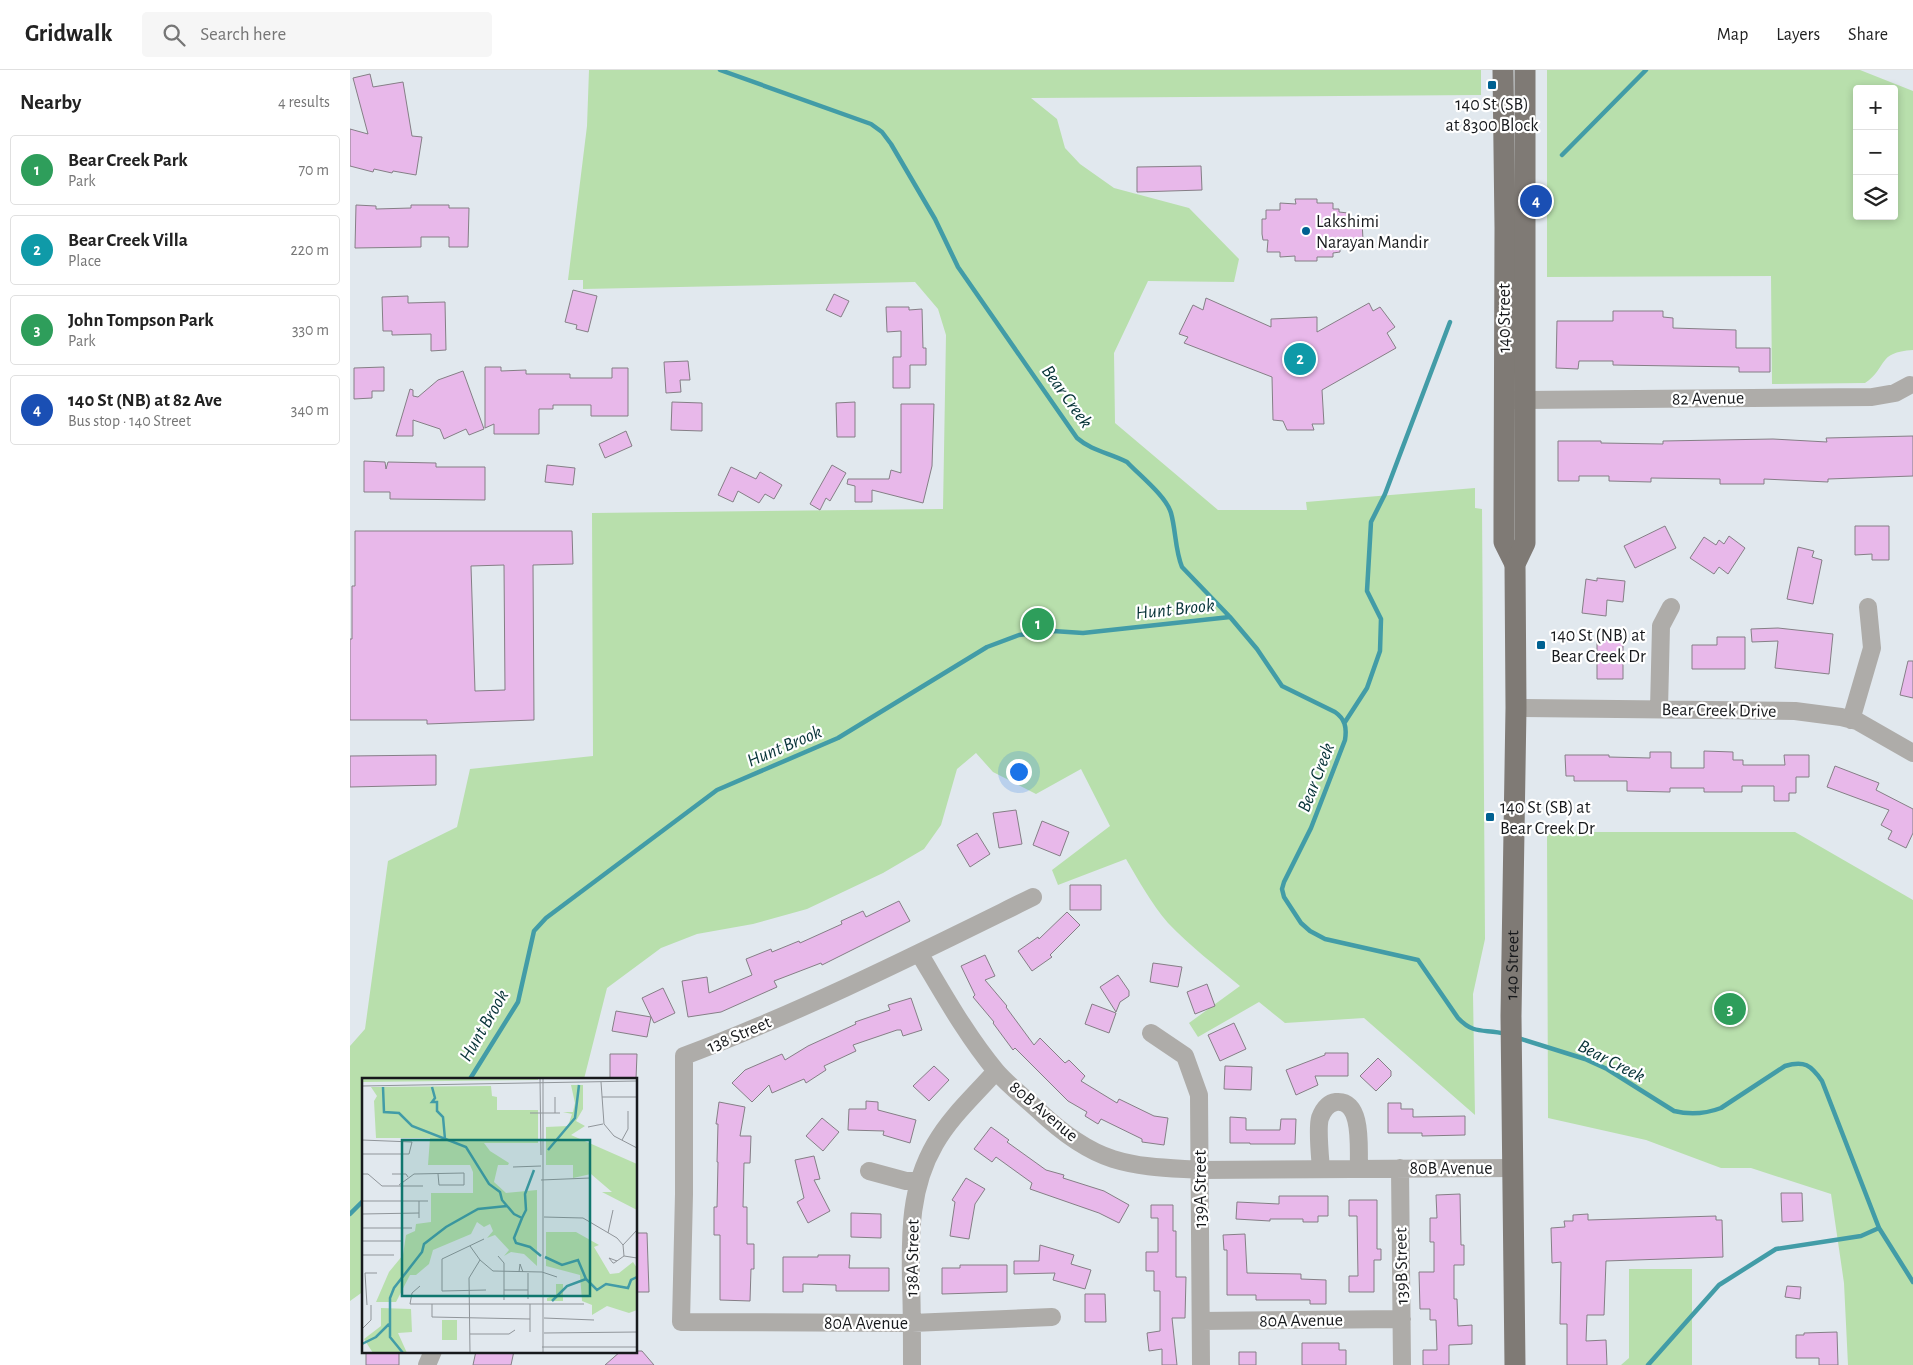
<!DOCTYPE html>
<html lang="en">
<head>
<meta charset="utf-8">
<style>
	body { margin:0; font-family:"Alegreya Sans",sans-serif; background:#f6f6f6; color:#222 }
	.controls { position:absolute; right:15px; top:15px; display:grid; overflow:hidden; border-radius:5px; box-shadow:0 2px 8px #0003 }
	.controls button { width:45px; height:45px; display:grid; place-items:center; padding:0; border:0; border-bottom:1px solid #e0e0e0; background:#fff; color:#222; font:25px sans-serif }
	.you { position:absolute; left:668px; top:701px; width:18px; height:18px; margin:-12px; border:4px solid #fff; border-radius:50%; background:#1a73e8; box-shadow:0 0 0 8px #1a73e833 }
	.badge { display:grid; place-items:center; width:32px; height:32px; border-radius:50%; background:#0b8043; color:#fff; font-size:16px; font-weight:700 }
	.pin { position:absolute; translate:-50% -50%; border:2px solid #fff; box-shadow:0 1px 5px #0006 }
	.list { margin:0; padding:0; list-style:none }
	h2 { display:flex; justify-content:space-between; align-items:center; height:65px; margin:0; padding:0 20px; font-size:21px }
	h2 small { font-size:16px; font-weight:400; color:#767676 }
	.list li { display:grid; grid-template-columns:32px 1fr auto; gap:15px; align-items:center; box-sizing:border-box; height:70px; margin:0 10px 10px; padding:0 10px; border:1px solid #e0e0e0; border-radius:5px }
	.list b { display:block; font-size:19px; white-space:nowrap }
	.list p { margin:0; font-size:16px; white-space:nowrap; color:#767676 }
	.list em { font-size:16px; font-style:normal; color:#767676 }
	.icon { flex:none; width:28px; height:28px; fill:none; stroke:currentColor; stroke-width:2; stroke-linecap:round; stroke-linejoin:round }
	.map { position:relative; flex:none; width:1563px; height:1295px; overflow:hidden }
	header { display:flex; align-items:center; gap:30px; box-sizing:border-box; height:70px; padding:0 25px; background:#fff; border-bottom:1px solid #e0e0e0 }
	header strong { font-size:24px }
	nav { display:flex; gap:28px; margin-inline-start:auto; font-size:18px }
	.search { width:350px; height:45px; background:#f6f6f6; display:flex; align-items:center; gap:12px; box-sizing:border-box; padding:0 18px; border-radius:5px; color:#767676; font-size:19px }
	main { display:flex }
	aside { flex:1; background:#fff }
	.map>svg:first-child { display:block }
</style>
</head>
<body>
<header>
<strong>Gridwalk</strong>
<div class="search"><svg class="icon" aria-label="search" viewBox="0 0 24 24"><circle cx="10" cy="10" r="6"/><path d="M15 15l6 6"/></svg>Search here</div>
<nav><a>Map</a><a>Layers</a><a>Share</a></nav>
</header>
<main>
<aside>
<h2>Nearby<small>4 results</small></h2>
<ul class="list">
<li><span class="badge" style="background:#2e9e5b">1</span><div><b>Bear Creek Park</b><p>Park</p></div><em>70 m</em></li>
<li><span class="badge" style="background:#0f9aa8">2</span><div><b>Bear Creek Villa</b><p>Place</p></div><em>220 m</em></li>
<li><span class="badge" style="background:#2e9e5b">3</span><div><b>John Tompson Park</b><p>Park</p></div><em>330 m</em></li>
<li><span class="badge" style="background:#1a4fb4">4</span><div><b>140 St (NB) at 82 Ave</b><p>Bus stop · 140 Street</p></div><em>340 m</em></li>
</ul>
</aside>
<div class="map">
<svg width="1563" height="1295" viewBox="0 0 1563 1295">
	<rect width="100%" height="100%" fill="#e1e8ee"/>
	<path fill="#b8dfac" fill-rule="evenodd" d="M239,0h892v25l-450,3 26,21 8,29 15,16 34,24 75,20 50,51 -5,23 -86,-1 -34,72 1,70 103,87h89l-1,-8 169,-14v20l7,1 3,430 -12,55 2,121 -111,-97 -79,5 -26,-21 -61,35 -9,-14 51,-37c-24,-20 -50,-40 -72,-63 -17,-20 -29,-42 -42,-64l-68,26 -6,-15 58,-44 -29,-57 -45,25 -43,-22 -17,-19 -19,16 -16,56 -17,24 -41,24 -76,36 -54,15 -56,10 -36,14 -54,40 -23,91h-220v212l-14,10v-255l15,-17 23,-168 69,-34 13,-58 123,-13 -1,-243 351,-4 3,-174 -8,-26 -23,-27 -332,7v-9h-15l19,-154z
		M1197,0h313l53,21v259c-37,2 -25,18 -48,33l-93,1 -1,-108 -224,1zM1507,19h37v127h-37z
		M1445,762l118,68v465h-65l-4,-82 -13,-89 -80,-26h-30l-75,-28 -98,-22 -1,-286z
		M1279,1199h63v96h-71l8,-7z"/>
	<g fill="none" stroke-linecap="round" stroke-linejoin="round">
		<path stroke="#429ca7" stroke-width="4.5" d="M370,0l151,54 11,8 9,12 44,75 23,48 119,171c15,13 33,15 50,24 12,13 39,34 44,51 5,18 4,37 11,54l48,50 27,32 25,37 53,26c10,7 12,15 10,28l-34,88 -27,54 -2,7 2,8 17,26 9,8 15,8 93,21 40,58c17,18 27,10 48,16
			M1212,85l84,-85
			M995,652l22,-34 13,-37 1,-32 -14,-28 4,-69 14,-28 65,-172
			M1168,968l67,21 22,10 67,42c16,4 31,3 47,-3l64,-42c19,-6 26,-1 37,15l57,147 34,54
			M120,1009l48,-77 16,-71 12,-13 171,-128 121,-52 149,-91 32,-12 34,-4 30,2 147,-16
			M0,1144l14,-14
			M1298,1295l71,-80 57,-36 85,-13 18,-8"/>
	</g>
	<path fill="#e8b8ea" stroke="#857f86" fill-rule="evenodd" d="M20,4l3,13 30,-5 9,54 10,1 -6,38 -23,-4 -1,2 -18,-4 -1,3 -23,-6v-37l18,5 -15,-56z
		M851,96l1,24 -65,2v-25z
		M945,129h22v4h16v6h6v3l9,1v7h14l1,20h-16l1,8h-8v4l-7,1v4h-16v4h-22v-5l-15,1v-5h-13l1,-12h-5l-1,-6v-15h4v-9h14v-7l16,1z
		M6,135l20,1v3l35,-1v-3h38v3h20l-1,39h-19v-10h-28v10l-66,1z
		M223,220l24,6 -9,36 -12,-3 1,-4 -12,-3z
		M484,224l15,7 -8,16 -15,-7z
		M58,226v7l37,-1 1,48 -15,1v-17l-39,1v-4h-9l-1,-34z
		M856,228l65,29v-8l46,-2v15l52,-29 4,8 7,-4 15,20 -8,6 9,15 -74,42 2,34h-12l2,6h-27l-4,-9 -10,-1 -1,-43 -88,-34 4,-6 -9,-3 14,-29 10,5z
		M536,237h23v3l13,-1 1,39h3v17h-16v23h-17v-31h8v-26l-14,1z
		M1263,241h50v6l10,1v10l63,2v18h34v24h-31v-5l-126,-2v-4h-34l-1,8 -22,-1 1,-47h56z
		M338,291l2,19h-10l1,12 -15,1 -2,-31z
		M34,297v24h-12v7l-18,1v-31z
		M135,297h16v4l25,-1v4h44v4h42v-10h16v48h-37v-11h-38v4h-14v25h-45v-10l-9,4z
		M113,301l21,58 -15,6 -3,-6 -22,10 -4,-10 -27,-9v16h-17l14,-47 3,1v6l5,1 20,-17z
		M322,332l30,1v28l-31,-1z
		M505,332v35h-18l-1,-34z
		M551,334h33l-2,62 -9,37 -51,-13v12h-17v-16l-8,-2 1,-5h41l2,-9 10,3z
		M276,361l6,15 -27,12 -6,-14z
		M1563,366v40l-85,3v3l-64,-3v5h-44v-5l-69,-1v4l-42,-1v-5h-30v5h-21v-40h43v2l62,1v-3l110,-2 54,3 -1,-4z
		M14,391l21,1 1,7 2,-7 48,1v4h49v33l-95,-1v-7h-26z
		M197,395l28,3 -2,17 -28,-3z
		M482,395l14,8 -16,28 -4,-3 -6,12 -10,-6z
		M381,397l25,12 4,-7 22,13 -8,14 -9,-5 -6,9 -21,-12 -5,11 -15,-7z
		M1315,456l11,22 -41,20 -11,-22z
		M1505,456h34v34h-17v-6l-17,1z
		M5,461h217l1,33 -40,1 1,155 -107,4v-4h-77v-81h2v-53h3zM154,495l1,125 -30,1 -4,-125z
		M1379,466l16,12 -17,26 -9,-7 -5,7 -24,-16 14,-21 12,8 3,-5 5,4z
		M1448,477l16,4 -2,6 10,3 -9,44 -26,-5z
		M1247,508l28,3 -2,21 -16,-2 -1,16 -24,-3 4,-34 11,2z
		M1428,558l55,6 -4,40 -54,-6 3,-27 -26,1 -1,-13z
		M1367,567h28v32h-53v-24h25z
		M1247,570h26v39h-26z
		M1558,591h5v37l-13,-3z
		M1354,681l29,1v8h10v5h42l-1,-10h25v22h-13v16h-7v8h-15v-15h-32v6h-38v-4h-34v4l-43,-1v-10h-53v-5h-8l-1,-21h44v2l41,1v-6h21v16h33z
		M86,685v30l-86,2v-31z
		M1485,696l44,17 -3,7 37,19v24l-7,15 -18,-9 4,-8 -11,-6 8,-15 -62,-23z
		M666,740l6,34 -23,4 -6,-35z
		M692,751l27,11 -9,24 -27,-11z
		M627,763l13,21 -20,13 -13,-22z
		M720,815h31v25h-31z
		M549,831l11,20 -88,44 -1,-2 -47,18 3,6 -56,25 -33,5 -6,-36 25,-4 2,16 43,-18 -6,-16 25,-10 1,3 27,-11 1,2 42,-19 -1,-3 22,-10 3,6z
		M717,842l13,13 -30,30 2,2 -20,14 -14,-20 20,-14 1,2z
		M635,885l10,21 -10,4 22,26 -1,1 28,38 6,-7 25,25 4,-3 16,16 -4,5 36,22 2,-4 35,17 14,2 -4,27 -22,-3v-3l-41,-20 -3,5 -13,-8 2,-4 -19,-11 -53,-53 -2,2 -20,-27 1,-1 -21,-25 2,-2 -14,-29z
		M803,893l29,4 -4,20 -28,-5z
		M768,905l11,16v5l-9,6 -4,10 -16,-25z
		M857,914l8,22 -20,8 -8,-22z
		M313,918l12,25 -21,10 -12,-25z
		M561,928l11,32 -19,6 -2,-6h-4l-44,15 3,6 -32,15 2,4 -20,13 -2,-4 -32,14 -3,-8 -17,17 -20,-19 13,-13 37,-16 3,6 23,-14 48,-22 -1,-2 35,-12 -2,-5z
		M742,934l24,9 -7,20 -24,-9z
		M266,941l35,6 -4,20 -35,-6z
		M884,953l12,26 -26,12 -12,-26z
		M975,983h23v23h-33l3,9 -22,10 -10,-25 39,-15z
		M260,984h27l-1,25h-26z
		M1028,988l13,13v5l-15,15 -16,-15z
		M584,996l15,14 -20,21 -16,-15z
		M875,996l27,1 -1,23 -27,-1z
		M516,1031l12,1v8l38,10 -6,23 -27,-8 1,-4 -36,-1 1,-21h17z
		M369,1032l26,5 -5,29h11l-1,27h-6l-1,44h4v37h7v25h-3l-1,32 -30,-1v-65h-6v-28h3l1,-45h-1l1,-38h-2z
		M1038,1033h13v6h12v8l52,-1v19l-43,1v-3h-34z
		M880,1047l16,1v12h34l1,-11h15l-1,25h-45v-1h-20z
		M472,1048l17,14 -16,19 -17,-15z
		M641,1057l18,13 -2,2 39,28 18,5 -1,3 41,13 25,14 -10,18 -20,-10 -69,-24 2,-6 -36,-26 -4,5 -18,-13z
		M464,1086l6,23 -6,1 16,31 -22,12 -11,-21 7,-4 -9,-38z
		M616,1108l19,11 -10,15 -6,35 -19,-3 5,-34 -3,-2z
		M1431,1123h21l1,28 -21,1z
		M1110,1124l1,51h3v20h-10v34h3l1,27 14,-1v19l-23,1v20h-26v-15h14l-1,-30h-6v-11h-10l-1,-37h15v-30h-4v-24h7l-1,-23z
		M929,1126h49v20h-10v6h-15v-3h-33v2l-34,-2 1,-17 42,2z
		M999,1130h28v49h4v11h-7v32h-25v-16h9l-1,-60h-8z
		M801,1135h22v26h3v46h10l-1,41h-13l5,47h-15v-16l-13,2 -2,-18 13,-2v-40h-6v-20h-8v-19h12v-34h-7z
		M501,1143l30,1v24l-30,-1z
		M1238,1144v6l128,-4v4h6l1,37 -117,4 -2,54h-17l-1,26 20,-1 1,25h-40v-41h-7l1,-62 -9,1 -1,-35 14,-1 -1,-6h9v-6z
		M286,1163h11l2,59h-13z
		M895,1164l2,39 54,1v5l25,1v24h-16v-4h-54v-5h-29v-45h-3l-1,-15z
		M690,1175l34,10 -3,9 20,6 -6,19 -32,-9 2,-7 -41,1v-13h25z
		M468,1185h32l-1,13h40v23h-53v-6l-33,-1v8h-20v-35h35z
		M610,1195h47v27l-65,2v-26h18z
		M1437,1216l14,1 -1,12 -15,-2z
		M735,1224h20l1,28h-21z
		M1487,1262l1,33h-19v-7h-23v-23h8v-2z
		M952,1273h37v7h7v15h-44z
		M16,1281h33v14h-33z
		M126,1281h38l-3,14h-38z
		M271,1281h21l12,14h-49z
		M889,1282h17v13h-17z"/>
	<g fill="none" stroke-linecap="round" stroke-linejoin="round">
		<path stroke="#aeaca9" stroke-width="18" d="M1162,330l360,-3 23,-4 15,-8
			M1166,638l279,3 46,6 16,4 56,32
			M1309,639l2,-83 10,-19
			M1501,650l21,-72 -4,-41
			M683,827c-114,56 -229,114 -349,159v138l-3,128 231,1 140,-6
			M569,883c24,40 47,82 77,118 12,14 28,26 42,39 21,20 47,40 75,49 29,9 58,9 87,11l314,-2
			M801,963l34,23 14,39 2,270
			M1050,1098l2,197
			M971,1099c-1,-13 -4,-41 -1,-51 3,-8 8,-15 16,-16 28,-3 22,49 23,66
			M519,1101l37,10h12
			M851,1251l201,-2
			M77,1295l6,-14
			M562,1295c0,-28 0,-56 -1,-84 -1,-48 -1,-94 24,-137 16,-28 40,-49 61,-73"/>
		<g stroke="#7f7a75" stroke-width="21">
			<path d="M1153,0l2,158 -1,289v25l11,22"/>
			<path id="s1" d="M1165,1295l-4,-349 5,-308 -1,-144 10,-21v-473"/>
		</g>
	</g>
	<g fill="#006191" stroke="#fff" stroke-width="2">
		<rect x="1137" y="10" width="10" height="10" rx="2.5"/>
		<circle cx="956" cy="161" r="5"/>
		<rect x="1186" y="570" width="10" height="10" rx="2.5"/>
		<rect x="1135" y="742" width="10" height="10" rx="2.5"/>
	</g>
	<g text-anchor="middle" stroke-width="4.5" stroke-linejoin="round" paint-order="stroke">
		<g font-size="18" fill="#17191c" stroke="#fff" text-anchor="start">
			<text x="1142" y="40" text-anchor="middle">140 St (SB)<tspan x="1142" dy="21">at 8300 Block</tspan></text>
			<text x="966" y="157">Lakshimi<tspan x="966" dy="21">Narayan Mandir</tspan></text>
			<text x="1201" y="571">140 St (NB) at<tspan x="1201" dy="21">Bear Creek Dr</tspan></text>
			<text x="1150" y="743">140 St (SB) at<tspan x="1150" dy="21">Bear Creek Dr</tspan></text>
		</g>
		<g font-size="18" fill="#17191c" stroke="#fff">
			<text transform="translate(1154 248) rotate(-90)" y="6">140 Street</text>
			<text transform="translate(1358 328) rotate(-1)" y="6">82 Avenue</text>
			<text transform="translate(1369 640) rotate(1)" y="6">Bear Creek Drive</text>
			<text dy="6" stroke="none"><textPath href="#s1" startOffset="400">140 Street</textPath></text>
			<text transform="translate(389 964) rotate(-23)" y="6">138 Street</text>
			<text transform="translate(694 1041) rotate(40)" y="6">80B Avenue</text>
			<text x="1101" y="1104">80B Avenue</text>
			<text transform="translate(850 1119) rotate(-90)" y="6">139A Street</text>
			<text transform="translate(562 1188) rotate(-89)" y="6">138A Street</text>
			<text transform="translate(1051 1196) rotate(-91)" y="6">139B Street</text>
			<text transform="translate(951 1250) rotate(-1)" y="6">80A Avenue</text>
			<text x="516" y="1259">80A Avenue</text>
		</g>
		<g font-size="19" font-style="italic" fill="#063237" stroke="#fff">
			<text transform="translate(718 326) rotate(54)" y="7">Bear Creek</text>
			<text transform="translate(825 538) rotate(-6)" y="7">Hunt Brook</text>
			<text transform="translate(434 675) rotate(-23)" y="7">Hunt Brook</text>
			<text transform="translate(965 707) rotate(-69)" y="7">Bear Creek</text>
			<text transform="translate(133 955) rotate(-60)" y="7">Hunt Brook</text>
			<text transform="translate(1262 990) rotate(27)" y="7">Bear Creek</text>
		</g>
	</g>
	<g transform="translate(12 1008)">
		<rect width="275" height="275" fill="#e1e8ee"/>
		<path d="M0,0h176v2l-176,2zM209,7h12v24l-7,12 9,5 -14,9 66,29v46l-35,-18h10l-21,-18 -18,4v-13h-27v-38l22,-1 4,-12 -9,-2h10l2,-9zM129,8l1,10 5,1v13h41v33h-54l6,8 19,12 -1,2h-10l-4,17 12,11 31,-3v76l-13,-12 -13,-2 -7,4 5,-6 -14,-15 -8,3 6,-7 -3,-7 -6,3 -7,-5 -6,12 -38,16 -4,14 -13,11h-6l-14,27h-20l13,-30 14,-17 3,-20 9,-4 1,-7 15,-2v-29h42v-21l-3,-7h-42l2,-27h-54l-2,-37 3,-5 -6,-9zM184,154h30l23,13 -5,2 16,27 9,-1 14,-11 4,6v42l-8,3 -22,-7 -15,9v-10l-10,-4 -2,-26 -34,-9zM194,206h7v17h-16v-3l9,-3zM19,230l30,1 1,23 -14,1 9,20h-34l-9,-14 17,-13zM80,242h15v20h-15z" fill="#b8dfac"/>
		<path fill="none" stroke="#429ca7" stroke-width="2.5" d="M21,9l1,25 15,1 13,13 54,21 23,37 11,8 2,8 12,14 8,4 -8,20 2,5 14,4 11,9M70,9l3,11 -3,4h5v9l6,6 2,22M186,72l27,-32 4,-33M160,140l4,-8 -1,-16 9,-24M183,179l17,8 16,-5 8,19 11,11 9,-6 22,4 3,-8 6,-3M190,223l15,-15 19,-7M0,266l14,-7 13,-13M41,275l-13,-16v-39l4,-10 28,-36 2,-8 22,-17 32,-18 29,-3"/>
		<path fill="none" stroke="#90959a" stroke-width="1" d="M178,0l1,77M239,4l3,42 10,12 23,12M0,8l275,-5M240,19h35M168,35h30M193,35v-16M226,49l15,-3M0,62l50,2 -3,12h-47M260,62l6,-11v-18M151,89l28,-1M0,96h6l14,12h41M30,96h14l2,3M179,102l49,-2M37,107l15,-11 50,-1v12h-25l-1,-11M0,123h66M57,123v17M0,136l57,-1M182,139l39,1 34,20 6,7 1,11M0,150h50M246,155l5,-23M122,161l-42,20v32l44,-1M0,163h39M261,167l14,-15M108,168l10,14 13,11 49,1 15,5M0,177h32M136,178l6,7v37M255,183l-8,-3 4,5h1l10,-7 13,2M157,194l1,-8 3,8M166,195v26M58,208l-8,7 -2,11h174M142,212h24M70,226v13l98,2M168,226v28M5,227l-2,-32h12M182,240l50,2M0,251l9,-9v-15M182,255l93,-1M108,256h39l6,-4M180,269h95M108,275l-1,-75 11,-18M181,275v-275"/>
		<path fill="#0f766e" fill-opacity="0.15" stroke="#0f766e" stroke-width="2.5" d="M40,62h188v156h-188z"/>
		<rect width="275" height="275" fill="none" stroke="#17191c" stroke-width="2.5"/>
	</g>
</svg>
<div class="controls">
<button>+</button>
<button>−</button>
<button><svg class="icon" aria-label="layers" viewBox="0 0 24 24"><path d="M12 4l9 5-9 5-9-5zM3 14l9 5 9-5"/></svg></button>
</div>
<div class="you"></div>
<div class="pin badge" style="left:688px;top:554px;background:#2e9e5b">1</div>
<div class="pin badge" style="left:950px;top:289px;background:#0f9aa8">2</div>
<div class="pin badge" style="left:1380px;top:939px;background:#2e9e5b">3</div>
<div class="pin badge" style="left:1186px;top:131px;background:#1a4fb4">4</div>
</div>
</main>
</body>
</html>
